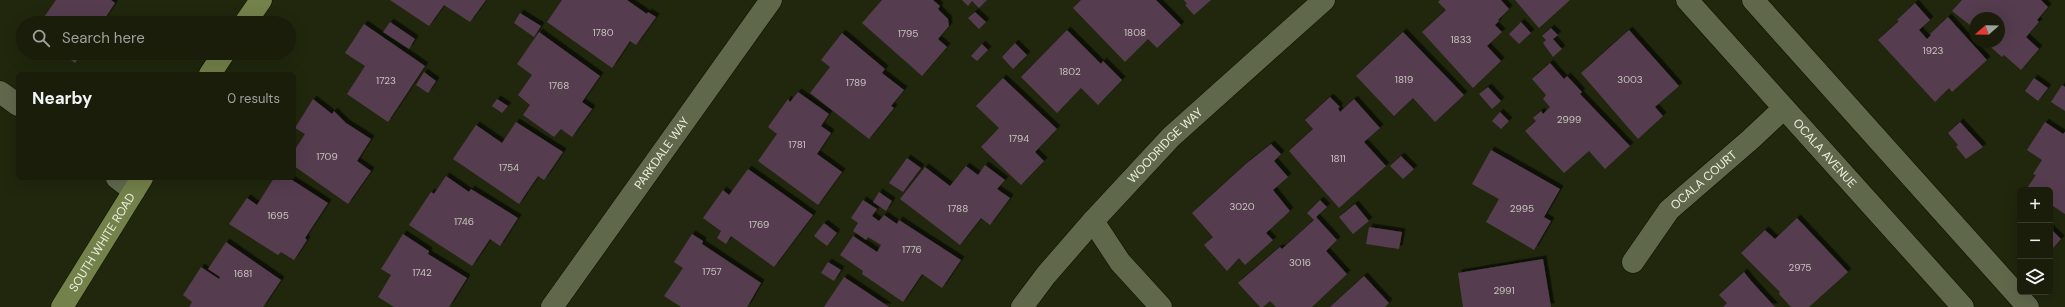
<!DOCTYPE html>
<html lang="en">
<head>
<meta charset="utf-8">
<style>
	body { margin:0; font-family:"DM Sans",sans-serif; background:#222613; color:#f1f3f6 }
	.controls { position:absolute; right:12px; bottom:12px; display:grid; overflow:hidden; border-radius:6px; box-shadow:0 4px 16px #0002 }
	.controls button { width:36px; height:36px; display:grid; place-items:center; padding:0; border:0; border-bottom:1px solid #373b2b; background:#191d0a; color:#f1f3f6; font:20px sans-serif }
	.compass { position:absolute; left:1969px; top:12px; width:36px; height:36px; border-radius:50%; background:#191d0a; box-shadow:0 4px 16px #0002; rotate:250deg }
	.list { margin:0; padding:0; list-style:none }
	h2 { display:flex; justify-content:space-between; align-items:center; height:52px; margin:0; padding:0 16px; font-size:17px }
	h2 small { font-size:13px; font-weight:400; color:#9fa29c }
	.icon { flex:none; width:22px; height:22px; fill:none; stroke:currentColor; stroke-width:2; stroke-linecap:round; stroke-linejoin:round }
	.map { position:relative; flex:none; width:2065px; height:307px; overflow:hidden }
	.search { position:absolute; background:#191d0a; box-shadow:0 4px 16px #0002; left:16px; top:16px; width:280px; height:44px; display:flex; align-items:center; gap:10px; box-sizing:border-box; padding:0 14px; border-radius:22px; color:#9fa29c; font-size:15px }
	.panel { position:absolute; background:#191d0a; box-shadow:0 4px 16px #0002; left:16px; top:72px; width:280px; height:108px; border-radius:6px }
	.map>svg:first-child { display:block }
</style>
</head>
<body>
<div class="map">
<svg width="2065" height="307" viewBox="0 0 2065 307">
	<defs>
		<filter id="shadow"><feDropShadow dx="3.5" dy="-3.5" stdDeviation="0" flood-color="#0009"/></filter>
	</defs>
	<rect width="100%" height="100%" fill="#21270d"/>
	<path fill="#543d50" filter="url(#shadow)" d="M56,0h55l4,3 -13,20h-62z
		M390,0h96l-16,22 -26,-17 -15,21z
		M562,0h65l20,14 1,-2 8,5 -20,28 -6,-4 -18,27 -65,-46z
		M882,0h51l7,6 -2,3 10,10 1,7 -11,13 9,8 -25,29 -60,-53z
		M962,0h25l-8,8 -7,-7 -4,5z
		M1081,0h75l25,25 -24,23 -9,-9 -23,23 -52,-54z
		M1184,0h27l-17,15 -9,-10 2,-1z
		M1440,0h61l8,9 -11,11 1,1 -4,4 7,7 -15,14 14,15 -28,27 -51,-56 24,-22 -8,-8z
		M1515,0h55l-31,28z
		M1962,0h79l7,7 -11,13 2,2 -13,15 13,12 -18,21 -17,-15 -2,2 -17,-15h14v-24h-24v11l-23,-18z
		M1915,3l15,17 -11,10 8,9 4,-4 -1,-1 18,-17 39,43 -35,32 -3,-4 -14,14 -57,-62 21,-19 -2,-1z
		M975,12l11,10 -7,7 -11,-11z
		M520,13l21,13 -7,11 -20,-14z
		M390,22l25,17 -6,10 -26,-17z
		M1521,22l10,11 -12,11 -10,-10z
		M364,24l61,42 -37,56 -41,-28 18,-28 -20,-13z
		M1551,28l7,7 -5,4 9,10 -9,8 -10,-14 3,-3 -4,-4z
		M1067,30l34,34 2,-3 19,19 -24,25 -17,-17 -24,25 -36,-36z
		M1629,30l50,56 -24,21 8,9 -25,23 -57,-66z
		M539,32l61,44 -18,26 10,7 -20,28 -11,-8 -7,8 -31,-22 7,-10 -12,-10 14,-20 -15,-11z
		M1403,32l61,63 -29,27 -22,-24 -19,18 -38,-40z
		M842,33l43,36 -3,4 22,17 -13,16 3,2 -25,31 -59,-46 20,-26 -9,-7z
		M1015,43l12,12 -14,14 -11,-12z
		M982,44l6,6 -11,11 -6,-5z
		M61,53h21l-7,10z
		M1550,63l14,16 3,-3 15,16 -2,2 50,52 -25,23 -16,-18 -25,22 -39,-42 11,-10 -3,-3 8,-7 2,3 7,-7 -7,-8 3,-4 -14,-16z
		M424,72l12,9 -8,12 -12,-8z
		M1003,78l54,51 -22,23 9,9 -23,24 -40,-38 18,-19 -23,-22z
		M2034,78l14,10 -10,13 -13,-10z
		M2062,85l3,2v24l-14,-9z
		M1488,87l13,14 -9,8 -13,-15z
		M798,92l31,22 -8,12 10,7 -14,21 25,18 -24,33 -60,-44 19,-27 -9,-7 20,-28 2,3z
		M1330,97l10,10 -2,1 2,4 14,-13 26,29 -16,14 22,24 -47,42 -50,-57 24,-22 -8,-9z
		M313,99l19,15 2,-3 12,12 25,16 -14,22 14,10 -23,33 -54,-38v-15l11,-17 -10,-6z
		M497,99l11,7 -6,7 -10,-7z
		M1500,112l9,9 -8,8 -9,-8z
		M516,122l47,30 -19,28 -6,-4 -19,28 -66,-45 23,-34 26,18z
		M1960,122l23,25 -17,12 -10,-12 2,-2 -10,-12z
		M2045,122l18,12 2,-2v82l-15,-10v-14l-23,-2 9,-13 -3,-1 9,-14 -15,-10z
		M1271,144l10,10 -7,7 14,16 -15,13 17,21 -24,22 7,7 -28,25 -6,-7 -12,13 -23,-26 9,-8 -21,-24 55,-50z
		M1491,150l69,39 -16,28 7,4 -17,29 -48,-28 13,-23 -27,-15z
		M1401,156l13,13 -11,10 -13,-13z
		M907,158l14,10 -18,24 -14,-9z
		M985,165l20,15 -8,9 13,9 -20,27 -9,-7 -21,27 -60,-46 25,-32 25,19 16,-20 12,9z
		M748,169l65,46 -39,52 -43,-31 -5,8 -9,-6 4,-7 -18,-13 20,-28 6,5z
		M446,176l23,16 2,-3 47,29 -18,28 -10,-7 -18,27 -63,-41 22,-33 3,2z
		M274,178h15l39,25 -23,35 2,2 -13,20 -13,-8 -3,3 -49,-31 18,-26 10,7z
		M879,192l13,9 -6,10 -13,-9z
		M863,200l14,9 -5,7 7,5 5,-6 13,9 2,-4 62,40 -19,28 -20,-14 -19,28 -41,-28 1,-3 -23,-16 13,-19 24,16 4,-7 -13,-8 -2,3 -13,-9 5,-8 -7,-5z
		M1320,200l7,7 -11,10 21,23 -11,11 21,23 -35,33h-36l-6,-6 -7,6h-3l-22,-24 42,-36 2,2 32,-29 -7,-7z
		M1355,204l14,17 -16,13 -14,-17z
		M1797,218l51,54 -39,35h-18l-12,-13 1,-2 -39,-39 24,-23 10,9z
		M824,223l13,10 -10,13 -13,-10z
		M1369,227l33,5 -3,17 -33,-5z
		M2050,228l11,11 -8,9 -3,-2z
		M403,234l26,17 -1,3 39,24 -18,29h-55l-16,-10 13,-22 -10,-6z
		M692,234l11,7 -1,3 59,39 -14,24h-66l-17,-11 19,-28 -9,-6z
		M226,242l55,38 -18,27h-74l3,-5 -9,-7 18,-28 18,12 1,-2 -12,-8z
		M1543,259l8,48h-88l-5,-34z
		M828,262l13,8 -7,11 -13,-8z
		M1744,272l8,10 23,25h-52l4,-4 -8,-8z
		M1364,276l25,27 -4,4h-55z
		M844,277l45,30h-65z"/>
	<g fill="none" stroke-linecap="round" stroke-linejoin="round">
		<defs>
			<g id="minor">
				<path id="s1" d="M1687,0l276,307"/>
				<path d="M1753,0l275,307"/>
				<path d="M0,92l18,13"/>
				<path d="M117,178l17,13"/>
				<path d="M1093,221l27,41 41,45"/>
				<path id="s2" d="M1633,262l36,-52 82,-71 33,-31"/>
				<path id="s3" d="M552,307l219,-307"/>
				<path id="s4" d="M1022,307l24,-32 47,-54 78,-84 153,-137"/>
			</g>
			<g id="major">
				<path d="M245,23l16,-23"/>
				<path d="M210,74l14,-21"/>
				<path id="s5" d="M62,307l80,-129"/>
			</g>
		</defs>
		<use href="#minor" stroke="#0b1000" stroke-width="23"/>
		<use href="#major" stroke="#0b1000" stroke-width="23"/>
		<use href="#minor" stroke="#60684c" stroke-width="22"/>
		<use href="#major" stroke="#73814a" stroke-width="22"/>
	</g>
	<g text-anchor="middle" stroke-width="3" stroke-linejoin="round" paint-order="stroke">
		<g font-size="10" fill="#c6c4bc">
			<text x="603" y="36">1780</text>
			<text x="1135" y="36">1808</text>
			<text x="908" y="37">1795</text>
			<text x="1461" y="43">1833</text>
			<text x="1933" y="54">1923</text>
			<text x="1070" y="75">1802</text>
			<text x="1404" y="83">1819</text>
			<text x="1630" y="83">3003</text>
			<text x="386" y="84">1723</text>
			<text x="856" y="86">1789</text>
			<text x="559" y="89">1768</text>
			<text x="1569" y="123">2999</text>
			<text x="1019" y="142">1794</text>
			<text x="797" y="148">1781</text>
			<text x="327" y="160">1709</text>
			<text x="1338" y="162">1811</text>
			<text x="509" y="171">1754</text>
			<text x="1242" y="210">3020</text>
			<text x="958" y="212">1788</text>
			<text x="1522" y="212">2995</text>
			<text x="278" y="219">1695</text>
			<text x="464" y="225">1746</text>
			<text x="759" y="228">1769</text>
			<text x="912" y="253">1776</text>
			<text x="1300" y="266">3016</text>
			<text x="1800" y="271">2975</text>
			<text x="712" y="275">1757</text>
			<text x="422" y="276">1742</text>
			<text x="243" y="277">1681</text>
			<text x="1504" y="294">2991</text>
		</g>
		<g font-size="12" fill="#ecf1e0" stroke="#181d04">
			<text dy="4" stroke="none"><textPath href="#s4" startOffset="216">WOODRIDGE WAY</textPath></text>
			<text dy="4" stroke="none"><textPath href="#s3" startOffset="189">PARKDALE WAY</textPath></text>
			<text dy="4" stroke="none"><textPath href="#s1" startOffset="206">OCALA AVENUE</textPath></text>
			<text dy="4" stroke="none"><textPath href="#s2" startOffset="109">OCALA COURT</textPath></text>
			<text dy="4" stroke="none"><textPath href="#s5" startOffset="76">SOUTH WHITE ROAD</textPath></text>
		</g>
	</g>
</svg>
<div class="controls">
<button>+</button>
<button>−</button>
<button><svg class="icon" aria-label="layers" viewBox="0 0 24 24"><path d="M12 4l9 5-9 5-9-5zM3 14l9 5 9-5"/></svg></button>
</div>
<svg class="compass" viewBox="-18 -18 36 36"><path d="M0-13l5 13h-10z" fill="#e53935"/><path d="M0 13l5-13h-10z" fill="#9fa29c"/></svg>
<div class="search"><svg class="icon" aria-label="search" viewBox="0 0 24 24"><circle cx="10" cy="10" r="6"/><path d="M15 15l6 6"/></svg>Search here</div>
<section class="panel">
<h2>Nearby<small>0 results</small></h2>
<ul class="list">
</ul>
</section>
</div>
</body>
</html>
